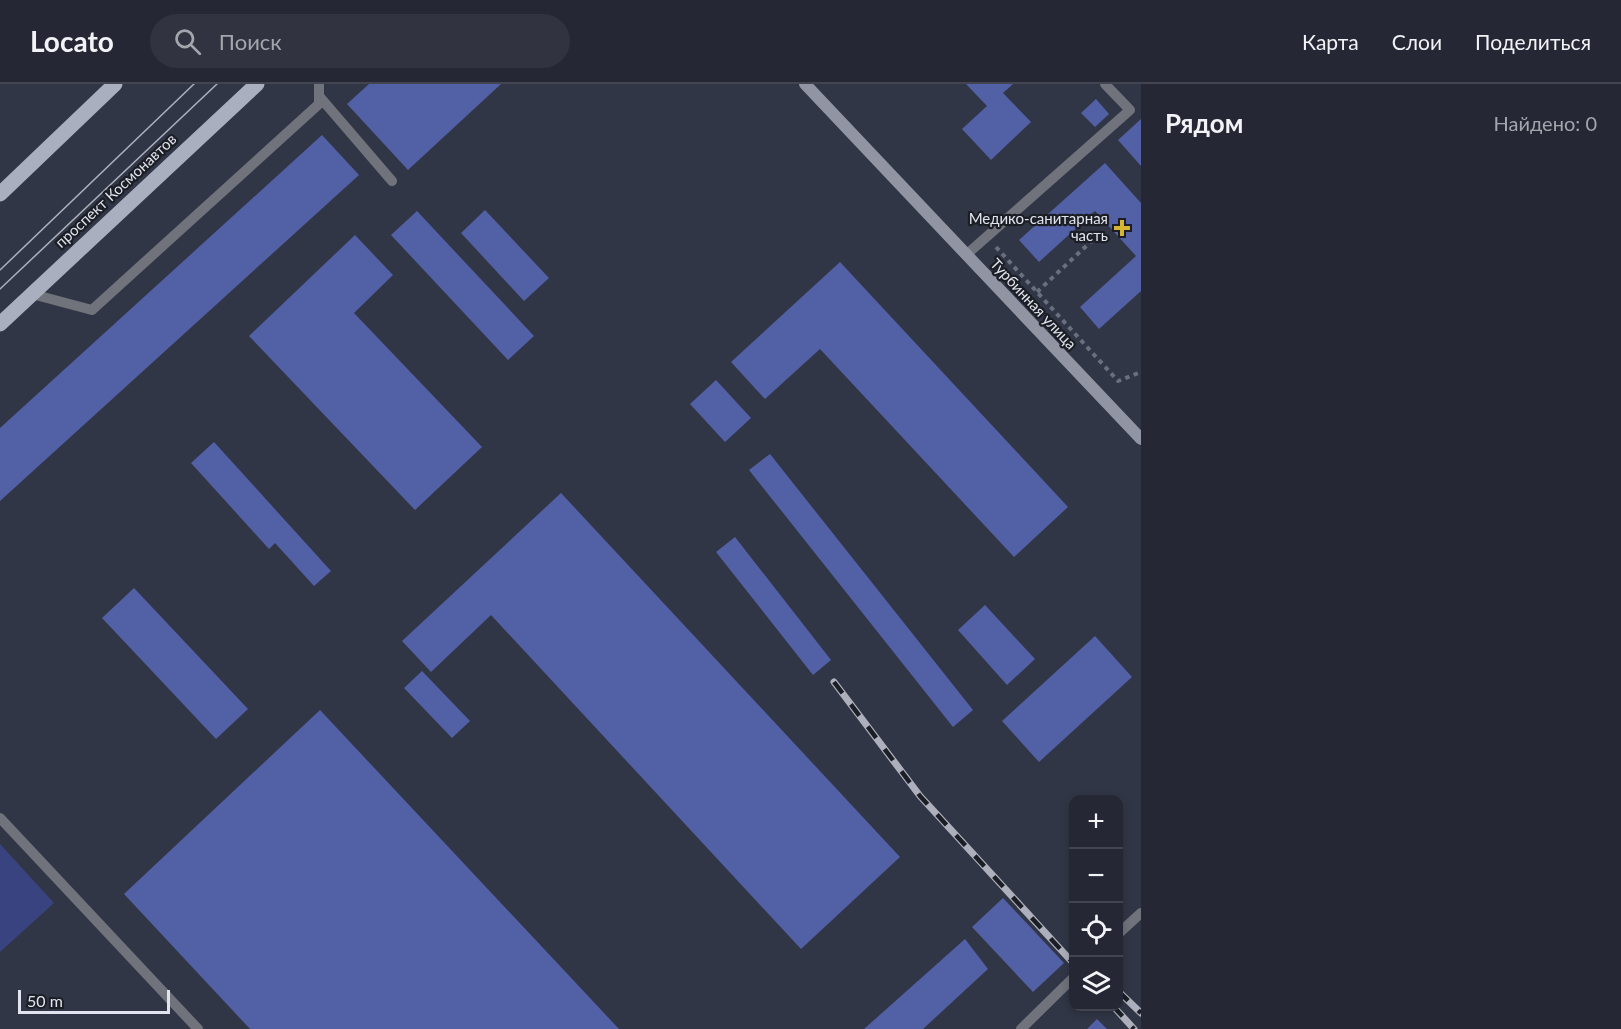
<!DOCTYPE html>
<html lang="ru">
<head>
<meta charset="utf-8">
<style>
	body { margin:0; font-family:Lato,sans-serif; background:#313440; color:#f1f3f6 }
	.controls { position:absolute; right:18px; bottom:18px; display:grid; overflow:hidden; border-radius:12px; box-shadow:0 3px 9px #0003 }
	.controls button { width:54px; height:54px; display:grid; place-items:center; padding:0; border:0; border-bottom:2px solid #42444f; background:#252834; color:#f1f3f6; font:30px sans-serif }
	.scale { position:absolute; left:18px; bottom:15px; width:152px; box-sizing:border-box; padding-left:6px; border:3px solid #e1e4ee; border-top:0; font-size:16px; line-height:21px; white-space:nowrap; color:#e1e4ee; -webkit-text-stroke:4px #1b1e25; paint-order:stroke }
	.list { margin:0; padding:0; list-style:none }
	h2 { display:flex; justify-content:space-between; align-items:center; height:78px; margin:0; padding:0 24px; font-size:26px }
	h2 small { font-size:20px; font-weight:400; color:#a3a6ac }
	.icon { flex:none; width:33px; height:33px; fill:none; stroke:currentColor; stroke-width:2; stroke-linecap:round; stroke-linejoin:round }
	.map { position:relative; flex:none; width:1141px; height:945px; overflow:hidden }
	header { display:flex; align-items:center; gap:36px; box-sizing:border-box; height:84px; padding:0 30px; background:#252834; border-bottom:2px solid #42444f }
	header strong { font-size:28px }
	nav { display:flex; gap:33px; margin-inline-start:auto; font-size:21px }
	.search { width:420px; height:54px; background:#313440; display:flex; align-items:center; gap:15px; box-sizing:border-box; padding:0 21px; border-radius:33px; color:#a3a6ac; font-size:22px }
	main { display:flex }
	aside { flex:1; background:#252834 }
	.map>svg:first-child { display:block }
</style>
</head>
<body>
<header>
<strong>Locato</strong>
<div class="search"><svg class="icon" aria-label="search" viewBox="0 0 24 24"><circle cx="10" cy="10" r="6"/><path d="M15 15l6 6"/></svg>Поиск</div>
<nav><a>Карта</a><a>Слои</a><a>Поделиться</a></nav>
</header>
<main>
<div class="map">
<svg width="1141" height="945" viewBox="0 0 1141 945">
	<rect width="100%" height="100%" fill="#313646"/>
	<path fill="#384380" d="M0,760l54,59 -54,49z"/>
	<path fill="#5260a6" d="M369,0h132l-93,86 -61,-66z
		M966,0h47l-10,9 28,29 -40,38 -29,-31 25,-23z
		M1096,15l13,15 -14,13 -14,-14z
		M1141,35v47l-23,-26z
		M322,51l37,40 -359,326v-73z
		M1105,79l36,40v88l-42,38 -19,-22 56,-51 -41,-45 -56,51 -20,-22z
		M485,126l64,68 -25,23 -63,-68z
		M417,127l117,125 -26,24 -117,-125z
		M355,151l38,40 -39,38 128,134 -67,63 -166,-174z
		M840,178l228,245 -54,50 -194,-208 -55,50 -34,-37z
		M716,296l35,38 -26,24 -35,-38z
		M214,358l117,129 -17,15 -39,-43 -6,6 -78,-86z
		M770,370l203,256 -20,17 -204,-257z
		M561,409l339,364 -99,92 -310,-334 -60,57 -29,-31z
		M735,453l96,123 -18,15 -97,-123z
		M134,504l114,121 -32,30 -114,-121z
		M985,521l50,54 -28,26 -49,-55z
		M1095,552l37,41 -93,85 -37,-41z
		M422,587l48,50 -18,17 -48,-50z
		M320,626l299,319h-369l-126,-135z
		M1003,814l61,65 -31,29 -61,-65z
		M965,855l23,30 -65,60h-59z
		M1097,935l10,10h-20z"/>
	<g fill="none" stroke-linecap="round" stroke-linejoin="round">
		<path stroke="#6a6f7d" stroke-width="4" stroke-dasharray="4.5 4.5" stroke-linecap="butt" d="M996,163l122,134 23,-9
			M1037,208l61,-57"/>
		<path stroke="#71737c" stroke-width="10" d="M319,12l73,85
			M966,171l164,-145 -25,-26
			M32,210l60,16 227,-206v-20
			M0,734l198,211
			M1118,850l23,-21
			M1021,945l53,-52"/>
		<path stroke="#9195a3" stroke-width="12" d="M805,0l336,355"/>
		<path stroke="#aaafc0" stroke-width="15" d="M0,110l115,-110
			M0,240l257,-240"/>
		<path stroke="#adb0bc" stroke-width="1.5" d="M0,186l194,-186
			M0,205l217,-205"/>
		<defs>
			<path id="rail" d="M834,598l86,114 154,168
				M1118,907l23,22
				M1113,922l21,23"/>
		</defs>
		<use href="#rail" stroke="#adb0bc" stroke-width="7"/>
		<use href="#rail" stroke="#1b1e25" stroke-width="4.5" stroke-dasharray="14" stroke-linecap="butt"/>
	</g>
	<path fill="#d6b534" stroke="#1b1e25" stroke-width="2" d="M1119 135h6v6h6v6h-6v6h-6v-6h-6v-6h6z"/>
	<g text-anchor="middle" stroke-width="4.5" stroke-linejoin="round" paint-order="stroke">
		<g font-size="15" fill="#e1e4ee" stroke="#1b1e25">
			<text transform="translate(116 107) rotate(-43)" y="5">проспект Космонавтов</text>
			<text transform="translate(1033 220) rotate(47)" y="5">Турбинная улица</text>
		</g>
		<g font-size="15" fill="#e1e4ee" stroke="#1b1e25" text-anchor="end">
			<text x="1108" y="140">Медико-санитарная<tspan x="1108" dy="17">часть</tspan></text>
		</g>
	</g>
</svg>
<div class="controls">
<button>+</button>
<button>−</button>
<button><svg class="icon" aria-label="locate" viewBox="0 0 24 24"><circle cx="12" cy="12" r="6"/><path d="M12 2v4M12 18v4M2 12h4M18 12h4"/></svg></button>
<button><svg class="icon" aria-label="layers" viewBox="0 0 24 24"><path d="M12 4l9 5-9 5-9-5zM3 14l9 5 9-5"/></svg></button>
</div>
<div class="scale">50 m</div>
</div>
<aside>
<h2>Рядом<small>Найдено: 0</small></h2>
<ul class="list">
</ul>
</aside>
</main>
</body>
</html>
